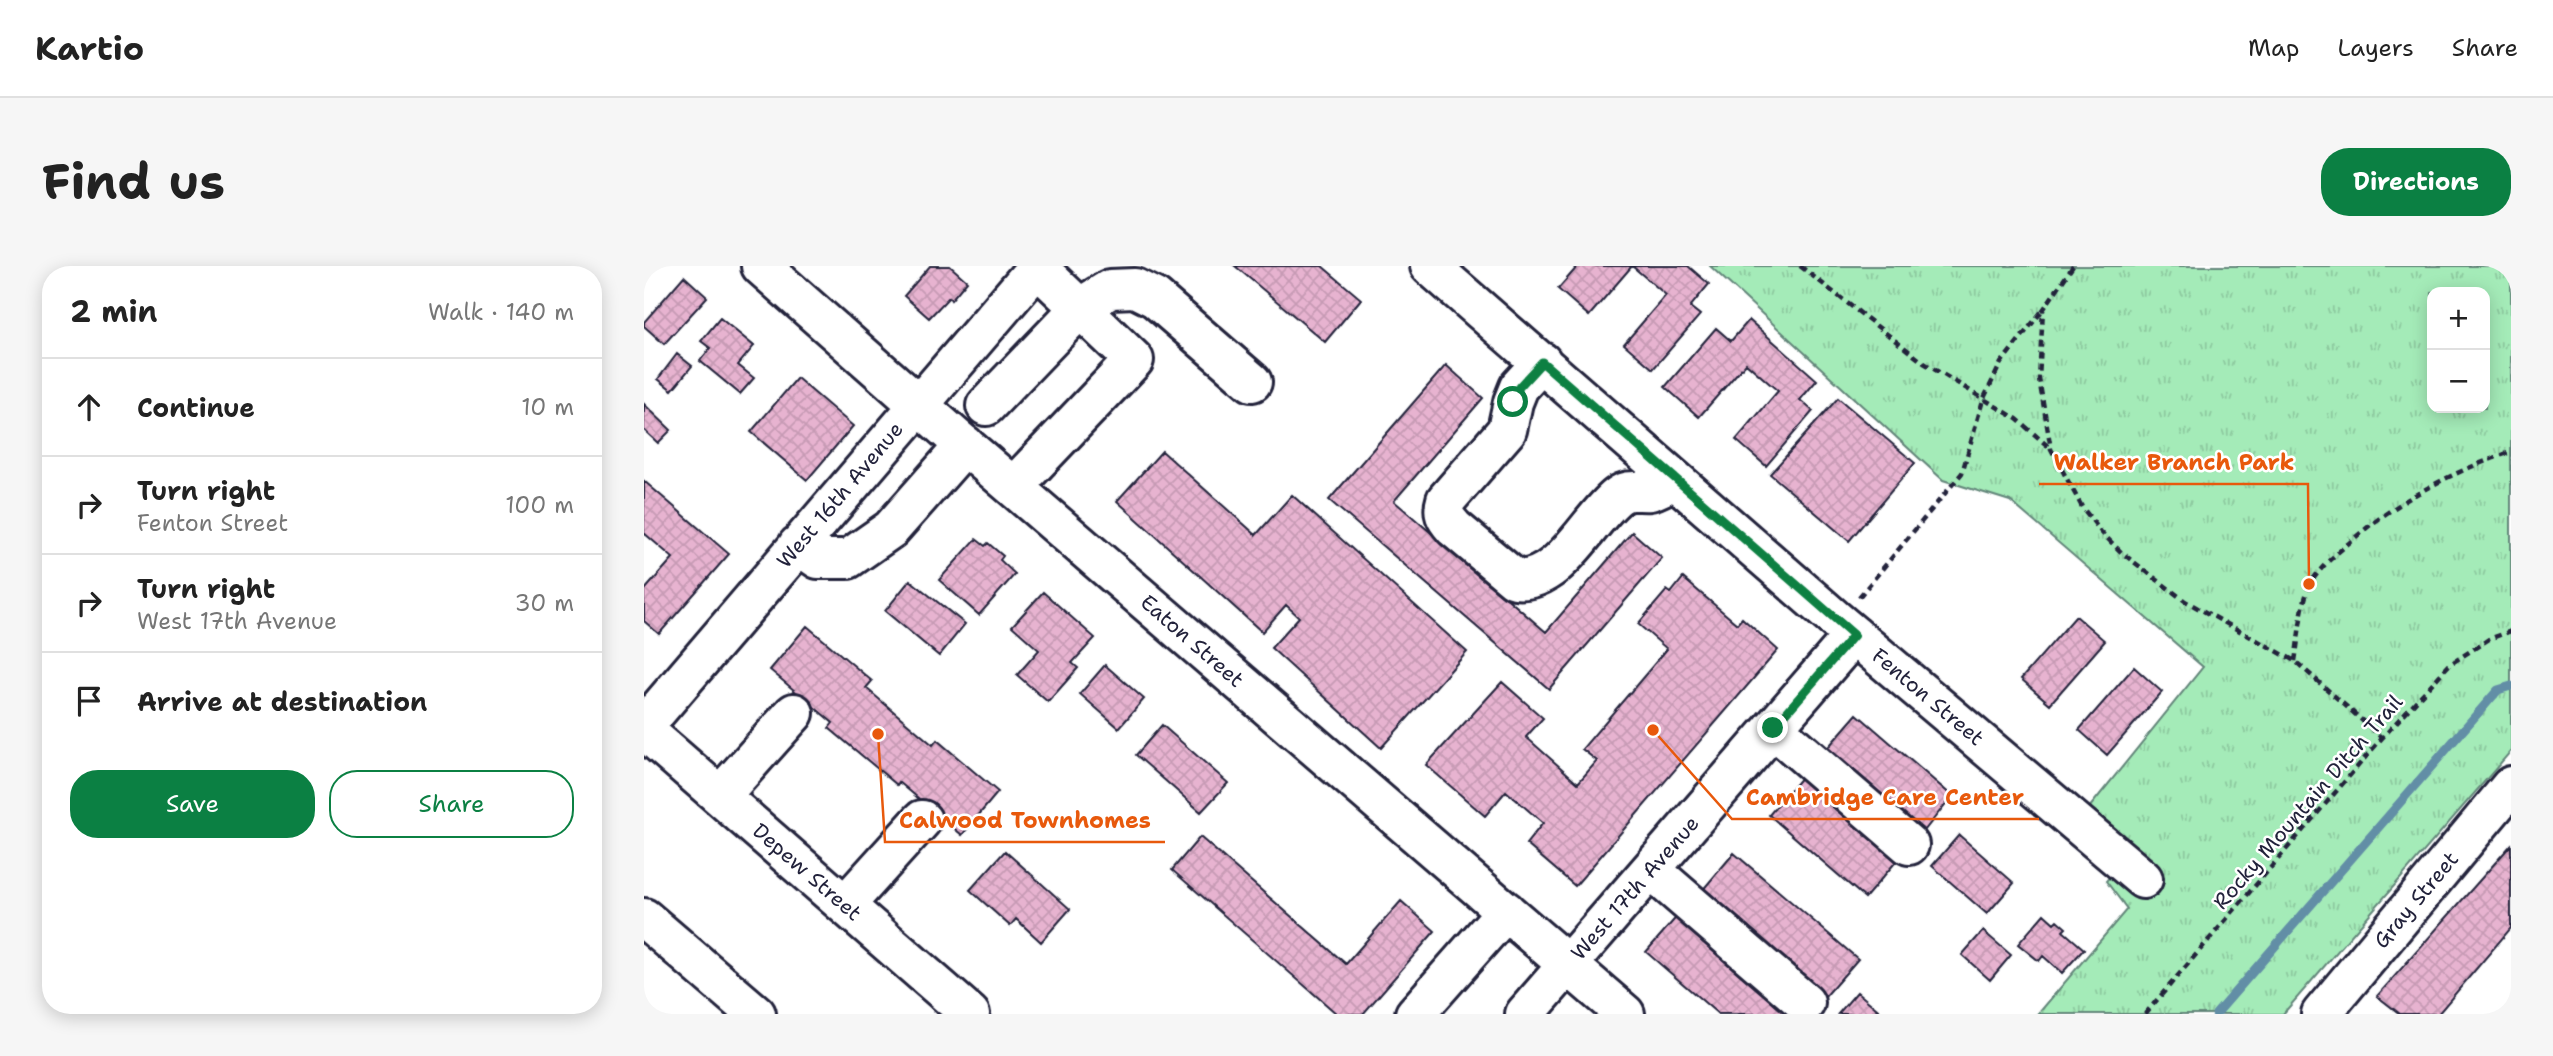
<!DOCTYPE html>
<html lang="en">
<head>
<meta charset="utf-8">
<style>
	body { margin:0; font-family:"Shantell Sans",sans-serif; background:#f6f6f6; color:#222 }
	.controls { position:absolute; right:21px; top:21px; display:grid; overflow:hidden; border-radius:14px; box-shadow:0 4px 18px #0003 }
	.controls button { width:63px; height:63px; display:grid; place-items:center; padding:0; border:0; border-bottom:2px solid #e0e0e0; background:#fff; color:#222; font:35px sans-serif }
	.stop { position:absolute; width:21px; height:21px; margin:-16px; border:5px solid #0b8043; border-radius:50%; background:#fff }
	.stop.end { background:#0b8043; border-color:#fff; box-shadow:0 2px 7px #0008 }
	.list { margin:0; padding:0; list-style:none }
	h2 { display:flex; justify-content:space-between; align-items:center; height:91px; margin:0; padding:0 28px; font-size:30px }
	h2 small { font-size:23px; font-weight:400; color:#767676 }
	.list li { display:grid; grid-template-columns:46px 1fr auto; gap:21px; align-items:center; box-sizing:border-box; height:98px; padding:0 28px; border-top:2px solid #e0e0e0 }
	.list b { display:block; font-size:26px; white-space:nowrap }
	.list p { margin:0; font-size:23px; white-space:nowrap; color:#767676 }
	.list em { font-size:23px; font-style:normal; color:#767676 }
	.actions { display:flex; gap:14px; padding:21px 28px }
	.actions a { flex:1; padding:16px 0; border:2px solid #0b8043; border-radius:28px; text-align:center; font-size:24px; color:#0b8043 }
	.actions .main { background:#0b8043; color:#fff }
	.icon { flex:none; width:38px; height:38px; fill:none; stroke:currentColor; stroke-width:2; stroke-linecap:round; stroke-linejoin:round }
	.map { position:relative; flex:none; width:1867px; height:748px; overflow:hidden; border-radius:28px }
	header { display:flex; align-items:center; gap:42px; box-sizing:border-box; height:98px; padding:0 35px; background:#fff; border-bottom:2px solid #e0e0e0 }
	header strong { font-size:33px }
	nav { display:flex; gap:38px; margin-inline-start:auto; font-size:24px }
	.intro { display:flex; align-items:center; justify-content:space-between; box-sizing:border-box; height:168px; padding:0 42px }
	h1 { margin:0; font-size:49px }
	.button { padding:18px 32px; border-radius:28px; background:#0b8043; color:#fff; font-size:24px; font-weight:700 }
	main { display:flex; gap:42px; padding:0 42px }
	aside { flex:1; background:#fff; border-radius:28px; box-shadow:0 4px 18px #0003 }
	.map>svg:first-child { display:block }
</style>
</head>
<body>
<header>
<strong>Kartio</strong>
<nav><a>Map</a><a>Layers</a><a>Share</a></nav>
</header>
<div class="intro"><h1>Find us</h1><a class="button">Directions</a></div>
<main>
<aside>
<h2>2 min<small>Walk · 140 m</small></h2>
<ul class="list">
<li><svg class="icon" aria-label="ahead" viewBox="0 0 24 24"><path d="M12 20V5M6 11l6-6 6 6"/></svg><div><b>Continue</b></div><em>10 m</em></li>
<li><svg class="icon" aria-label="right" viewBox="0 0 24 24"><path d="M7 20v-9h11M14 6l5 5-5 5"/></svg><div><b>Turn right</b><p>Fenton Street</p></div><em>100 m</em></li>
<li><svg class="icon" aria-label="right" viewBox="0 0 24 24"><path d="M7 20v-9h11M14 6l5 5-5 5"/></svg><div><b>Turn right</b><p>West 17th Avenue</p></div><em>30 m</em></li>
<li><svg class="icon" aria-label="arrive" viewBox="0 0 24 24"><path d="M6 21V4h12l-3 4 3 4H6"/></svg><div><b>Arrive at destination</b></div></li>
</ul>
<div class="actions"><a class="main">Save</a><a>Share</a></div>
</aside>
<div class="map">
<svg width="1867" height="748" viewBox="0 0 1867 748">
	<defs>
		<pattern id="park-tufts" width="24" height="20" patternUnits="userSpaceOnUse" patternTransform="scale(1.75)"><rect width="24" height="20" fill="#a4ebb8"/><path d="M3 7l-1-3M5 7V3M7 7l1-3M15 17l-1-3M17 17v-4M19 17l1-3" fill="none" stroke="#8dc99f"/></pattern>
		<pattern id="building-cross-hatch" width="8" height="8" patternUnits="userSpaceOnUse" patternTransform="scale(1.75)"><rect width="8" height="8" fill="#e7b3d0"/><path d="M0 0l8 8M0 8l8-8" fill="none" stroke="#c69ab4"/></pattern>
	</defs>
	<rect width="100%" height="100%" fill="#fff"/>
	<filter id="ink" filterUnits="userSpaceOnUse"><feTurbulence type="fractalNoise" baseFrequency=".0143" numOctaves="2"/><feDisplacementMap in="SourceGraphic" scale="14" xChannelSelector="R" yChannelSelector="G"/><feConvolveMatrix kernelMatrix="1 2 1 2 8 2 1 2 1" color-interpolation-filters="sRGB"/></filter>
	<g filter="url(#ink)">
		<path fill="url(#park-tufts)" stroke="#63867a" stroke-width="2" fill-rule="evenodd" d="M1066,0h801v485l-228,263h-245l89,-105 -21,-28 28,-33 -45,-40 114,-141 -193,-166 -67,-21zM1788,26h53v116h-53z"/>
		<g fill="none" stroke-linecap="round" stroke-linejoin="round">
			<path stroke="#628ea6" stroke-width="9" d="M1572,748l282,-324 13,-4"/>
		</g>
		<path fill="url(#building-cross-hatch)" stroke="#22223b" stroke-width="2" d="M286,0h20l17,15 -16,19 -2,-3 -20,21 -25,-22z
			M591,0h87l39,33 -36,43z
			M934,0h110l21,18 -19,23 10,8 -47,54 -29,-25 42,-49 -34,-29 -43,50 -31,-27z
			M40,10l23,21 -43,47 -20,-18v-4z
			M76,52l34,28 -16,19 16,13 -14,16 -40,-33 10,-13 -9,-7z
			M1105,54l68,60 -17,20 13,11 -47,55 -30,-26 42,-49 -32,-28 -47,54 -34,-30 51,-59 15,13z
			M33,88l15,12 -20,24 -14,-11z
			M802,99l37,33 -89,103 152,131 86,-100 30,26 -113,131 -220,-189z
			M153,112l56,48 -46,54 -56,-48z
			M1194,132l77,65 -66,78 -79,-67z
			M0,138l27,26 -13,13 -14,-13z
			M518,185l94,84 36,-40 175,157 -86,96 -110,-100 28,-31 -13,-12 -24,27 -145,-131z
			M0,215l85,73 -70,80 -15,-13v-30l29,-33 -29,-25z
			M332,273l9,7 3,-3 15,13 -3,4 15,14 -36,41 -40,-35z
			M1039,312l54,46 5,-6 36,32 -203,236 -49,-42 17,-21 -37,-32 -21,25 -59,-51 76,-83 41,36 -17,19 52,46 19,-22 -15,-12 85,-100 -29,-25 29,-34 4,3z
			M266,314l55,44 -26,32 -54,-45z
			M399,326l52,46 -23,25 6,5 -30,34 -31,-27 22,-25 -27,-24z
			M1432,350l29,25 -55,63 -29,-25z
			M163,360l65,55 -6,7 67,57 4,-5 61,52 -36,43 -63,-53 -2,3 -68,-57 4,-5 -63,-53z
			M461,399l39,34 -25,29 -39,-34z
			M1490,401l28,25 -55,63 -28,-25z
			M1213,448l95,82 -32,40 -97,-83z
			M518,459l66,58 -27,29 -65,-57z
			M1159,509l97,82 -35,41 -96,-83z
			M1315,569l55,48 -27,31 -55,-48z
			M556,571l146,127 55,-63 34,30 -72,83h-26l-165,-144z
			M1867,579v83l-73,86h-38l-23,-18z
			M361,585l65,58 -29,33 -25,-23 -6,7 -40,-36z
			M1090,587l124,106 -34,39 -123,-106z
			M1036,647l117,101h-79l-72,-62z
			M1400,648l10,9 3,-3 9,8 -3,3 21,18 -22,24 -19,-17 -4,5 -21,-17z
			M1339,665l28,24 -21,25 -28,-25z
			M1213,726l26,22h-45z"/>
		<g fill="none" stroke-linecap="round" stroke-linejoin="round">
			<defs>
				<path id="minor" d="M117,0l194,171 670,577
					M786,0l406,354 307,259
					M898,96l-23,25 -6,15 -6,28 -61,70c-4,13 -1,18 8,28l61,51c44,6 73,-60 103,-83 11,-8 20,-4 32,-5 8,-2 17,-8 25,-11
					M342,140l95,-99 29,-18 25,-1 20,10 97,84
					M369,221l121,-127 -97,-93
					M154,279l20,14h30l43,-30 74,-84
					M0,460l394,-460
					M1129,462l136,117
					M0,464l326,284
					M76,530l74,-83
					M1007,604l154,133
					M201,639l77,-85
					M0,652l112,96
					M771,748l91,-103
					M881,748l329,-379
					M1677,748l190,-228"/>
			</defs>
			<use href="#minor" stroke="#22223b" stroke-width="44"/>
			<path stroke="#22223b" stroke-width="4.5" stroke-dasharray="7 5" stroke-linecap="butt" d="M1156,0l124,97 93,56 33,29
				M1429,0l-30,44 -4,69 12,70 31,58 19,25 21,21 63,48 110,60 87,77
				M1215,331l103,-124 21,-73 18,-37 41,-52
				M1651,395c4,-23 6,-65 19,-83 9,-13 23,-25 35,-35 47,-42 102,-71 162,-91
				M1501,748l237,-276 67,-73 40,-26 22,-8"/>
			<use href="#minor" stroke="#fff" stroke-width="38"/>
		</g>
	</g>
	<g fill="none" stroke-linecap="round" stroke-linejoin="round" filter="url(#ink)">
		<path stroke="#0b8043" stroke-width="9" d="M869,136l6,-15 23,-25 312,273 -81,93"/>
	</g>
	<g text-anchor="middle" stroke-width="5" stroke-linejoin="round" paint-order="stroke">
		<g font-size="21" fill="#22223b" stroke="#fff">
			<text transform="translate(196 229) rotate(-50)" y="7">West 16th Avenue</text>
			<text transform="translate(548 375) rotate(41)" y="7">Eaton Street</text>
			<text transform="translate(1284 431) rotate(40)" y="7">Fenton Street</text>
			<text transform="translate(1664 536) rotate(-49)" y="7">Rocky Mountain Ditch Trail</text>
			<text transform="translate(163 606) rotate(41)" y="7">Depew Street</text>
			<text transform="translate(991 622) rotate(-49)" y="7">West 17th Avenue</text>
			<text transform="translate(1772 634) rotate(-50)" y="7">Gray Street</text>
		</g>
	</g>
	<path fill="none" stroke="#e8590c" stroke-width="2.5" d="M1665 318L1664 218H1395M1009 464L1088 553H1395M234 468L241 576H521"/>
	<g fill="#e8590c" stroke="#fff" stroke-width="2.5">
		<circle cx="1665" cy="318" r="7"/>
		<circle cx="1009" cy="464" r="7"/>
		<circle cx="234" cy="468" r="7"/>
	</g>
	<g font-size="23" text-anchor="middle" font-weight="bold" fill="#e8590c" stroke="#fff" stroke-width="5" stroke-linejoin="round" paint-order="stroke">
		<text x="1530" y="204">Walker Branch Park</text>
		<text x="1241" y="539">Cambridge Care Center</text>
		<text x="381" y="562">Calwood Townhomes</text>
	</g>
</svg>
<div class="controls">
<button>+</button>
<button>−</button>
</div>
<div class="stop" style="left:869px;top:136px"></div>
<div class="stop end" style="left:1129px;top:462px"></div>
</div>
</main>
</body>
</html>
